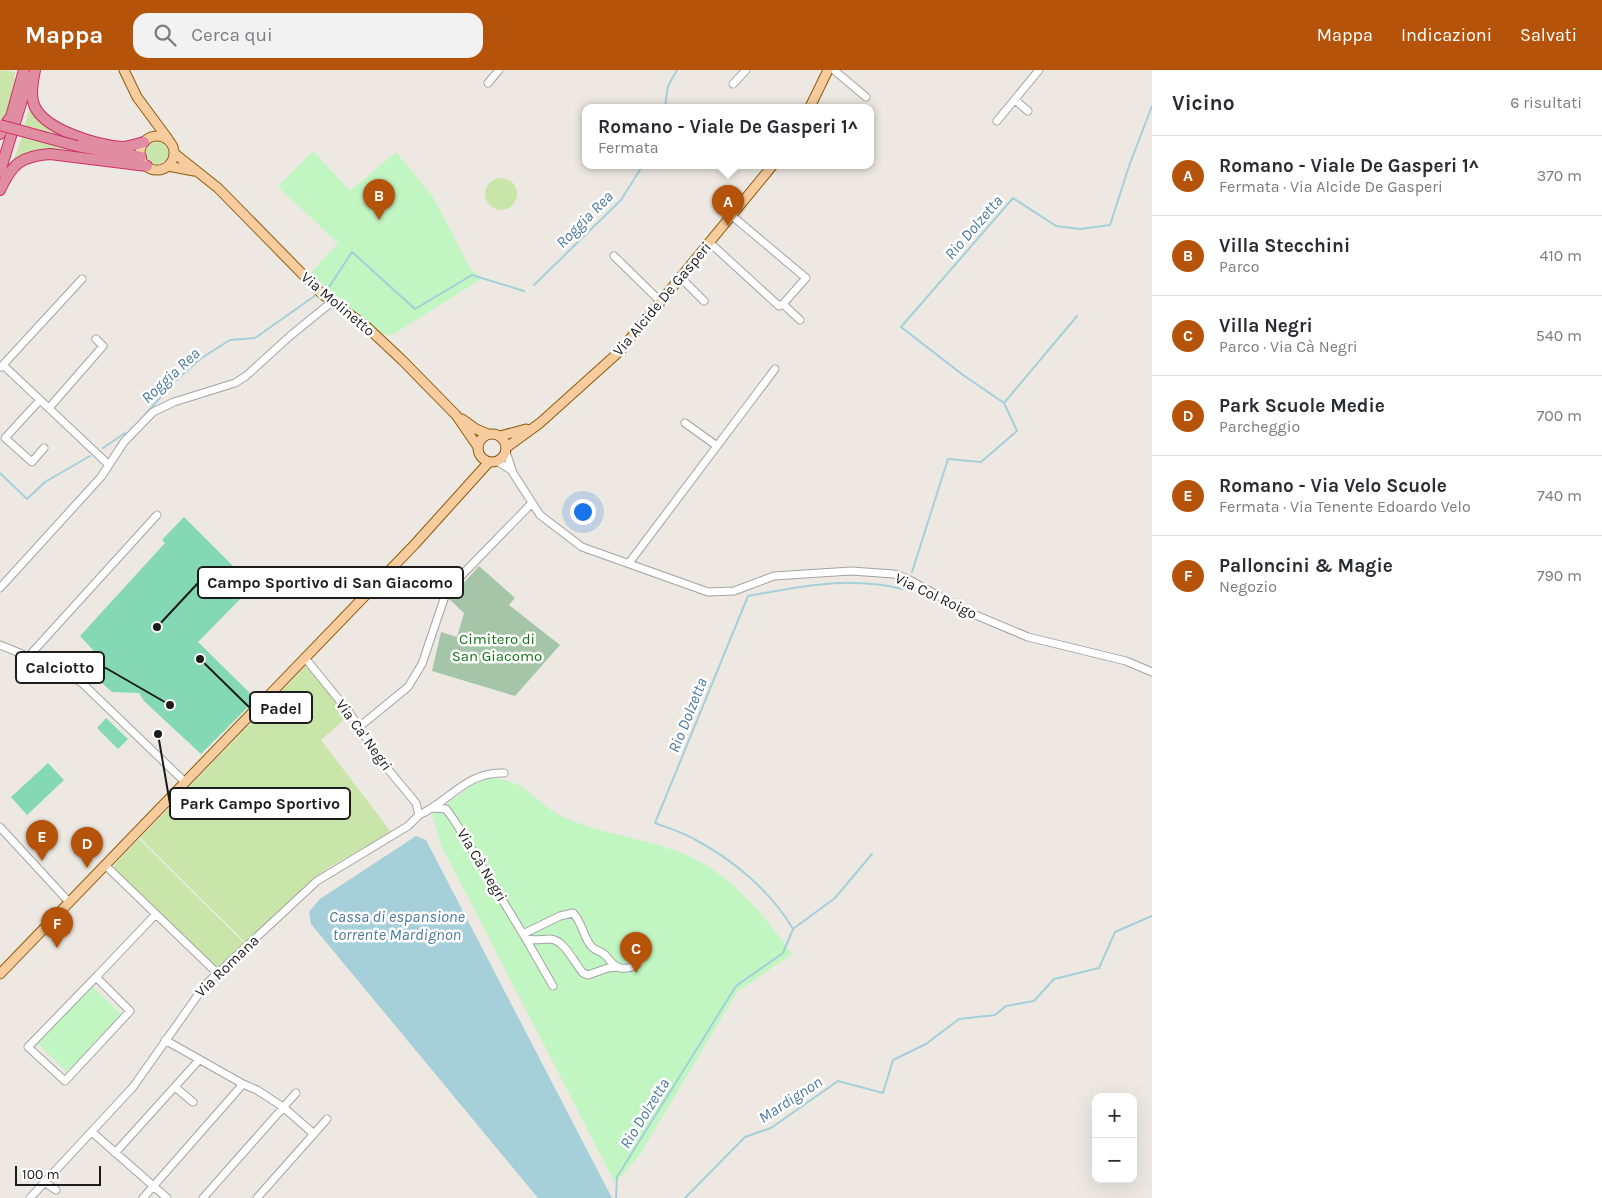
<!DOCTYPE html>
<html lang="it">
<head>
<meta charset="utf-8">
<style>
	body { margin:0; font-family:Karla,sans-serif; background:#f2f2f3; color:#2b2b33 }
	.controls { position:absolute; right:15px; bottom:15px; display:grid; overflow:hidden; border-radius:10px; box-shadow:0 5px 20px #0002 }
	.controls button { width:45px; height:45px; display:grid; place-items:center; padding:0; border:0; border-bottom:1px solid #e1e1e2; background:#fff; color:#2b2b33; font:25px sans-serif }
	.scale { position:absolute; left:15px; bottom:12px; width:86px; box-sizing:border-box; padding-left:5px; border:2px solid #1c1c1c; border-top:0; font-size:14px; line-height:18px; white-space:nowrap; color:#1c1c1c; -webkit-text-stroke:4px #fff; paint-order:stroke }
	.you { position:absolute; left:582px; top:441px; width:18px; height:18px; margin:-12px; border:4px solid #fff; border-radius:50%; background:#1a73e8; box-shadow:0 0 0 8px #1a73e833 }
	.badge { display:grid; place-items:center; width:32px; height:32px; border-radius:50%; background:#b45309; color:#fff; font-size:16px; font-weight:700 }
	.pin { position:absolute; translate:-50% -41px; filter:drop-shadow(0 1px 2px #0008) }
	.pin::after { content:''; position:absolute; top:26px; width:18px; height:15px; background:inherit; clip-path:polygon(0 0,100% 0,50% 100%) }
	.popup { position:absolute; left:582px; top:34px; width:292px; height:65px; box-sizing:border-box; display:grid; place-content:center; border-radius:10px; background:#fff; filter:drop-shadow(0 1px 4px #0005); font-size:16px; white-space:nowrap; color:#7c7c81 }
	.popup b { font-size:19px; color:#2b2b33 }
	.popup::after { content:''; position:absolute; left:50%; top:100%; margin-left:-10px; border:10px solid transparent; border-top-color:#fff }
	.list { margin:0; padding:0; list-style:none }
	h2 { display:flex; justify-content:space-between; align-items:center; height:65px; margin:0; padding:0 20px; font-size:21px }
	h2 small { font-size:16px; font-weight:400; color:#7c7c81 }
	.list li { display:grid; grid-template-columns:32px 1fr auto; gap:15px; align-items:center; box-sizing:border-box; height:80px; padding:0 20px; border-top:1px solid #e1e1e2 }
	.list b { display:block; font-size:19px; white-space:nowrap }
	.list p { margin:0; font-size:16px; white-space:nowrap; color:#7c7c81 }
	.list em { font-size:16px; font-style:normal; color:#7c7c81 }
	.icon { flex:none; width:28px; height:28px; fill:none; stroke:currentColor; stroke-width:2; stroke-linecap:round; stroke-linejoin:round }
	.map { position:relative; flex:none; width:1152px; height:1128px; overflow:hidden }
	header { display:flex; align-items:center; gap:30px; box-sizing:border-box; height:70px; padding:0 25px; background:#b45309; color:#fff }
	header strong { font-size:24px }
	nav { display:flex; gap:28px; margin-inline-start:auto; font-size:18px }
	.search { width:350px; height:45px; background:#f2f2f3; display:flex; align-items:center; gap:12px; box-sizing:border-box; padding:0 18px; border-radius:15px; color:#7c7c81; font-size:19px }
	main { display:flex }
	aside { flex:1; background:#fff }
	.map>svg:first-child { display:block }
</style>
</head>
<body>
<header>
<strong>Mappa</strong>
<div class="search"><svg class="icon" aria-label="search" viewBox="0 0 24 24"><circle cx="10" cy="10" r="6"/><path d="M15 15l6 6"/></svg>Cerca qui</div>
<nav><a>Mappa</a><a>Indicazioni</a><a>Salvati</a></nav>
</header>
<main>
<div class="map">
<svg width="1152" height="1128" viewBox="0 0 1152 1128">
	<rect width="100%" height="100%" fill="#ede9e2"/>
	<path fill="#cae5aa" d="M0,0l15,2 -1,11 -10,39 -4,-1z
		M31,32l8,14 83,36 -98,-24z
		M22,66l105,22 -83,-6 -31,11z
		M146 83a11 11 0 1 1 22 0a11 11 0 1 1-22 0Z
		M485 124a16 16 0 1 1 32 0a16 16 0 1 1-32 0Z
		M305,597h3l40,49 -27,24 70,92 -63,36 -82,75 -106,-105z
		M139,769l106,105 -26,24 -5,-2 -99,-95 -1,-6z"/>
	<path fill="#a5c5a8" d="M479,496l36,32 -6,7 51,40 -45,51 -83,-25 9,-39 16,5 7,-24 -15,-14z"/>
	<path fill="#c1f6c2" d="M313,81l37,40 46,-39 37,45 37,71 12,10 -88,56 -10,1 -74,-61 28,-31 -60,-56z
		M492,707c7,2 15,3 22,6 17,7 30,25 47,33 34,16 74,21 110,33 54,18 89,60 121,105l-55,38 -98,164 -24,27 -173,-336 -10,-32 40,-30z
		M92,916l30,29 -55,57 -30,-29z"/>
	<path fill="#84d8b4" d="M184,447l69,69 -55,56 58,57 -55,55 -57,-53 -5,-8 -27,-1 -16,-14 -3,-28 -13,-14 85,-93 -3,-3z
		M106,648l22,21 -10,10 -21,-21z
		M48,693l16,17 -37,35 -16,-18z"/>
	<path fill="#a5cfd9" d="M416,766l10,4 186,358h-74l-227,-274 -2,-12 11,-13z"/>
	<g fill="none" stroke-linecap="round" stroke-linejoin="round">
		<path stroke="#a5cfd9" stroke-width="2" d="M665,37l3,-21 9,-16
			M534,215l87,-85 22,-35
			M329,217l23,-35 63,57 57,-34 52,16
			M1004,333l-41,-28 -62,-48 112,-129 43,28 24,3 30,-4 19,-59 23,-60
			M144,346l29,-33 27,-24 30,-19 25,-2 61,-43
			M103,378l22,-15
			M0,403l27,26 18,-17 45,-26
			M912,502l36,-113 33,3 36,-31 -13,-28 73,-87
			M793,859l42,-31 37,-44
			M616,1128l1,-21 119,-191 47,-33 10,-24c-22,-38 -61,-70 -99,-90 -12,-7 -26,-11 -39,-16l93,-227c55,-10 99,-20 155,-7
			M685,1128l60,-61 26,-9 67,-47 45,12 10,-33 33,-16 33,-25 36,-4 11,-9 28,-5 20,-22 45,-11 16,-36 37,-16"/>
		<defs>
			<path id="minor" d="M834,0l32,27
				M488,13l11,-13
				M733,14l13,-14
				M1015,30l13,11
				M997,51l42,-51
				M709,172l70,64 4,-2 23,-26 -75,-63
				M614,186l47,46
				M681,208l23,23
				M783,234l17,16
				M3,295l105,99
				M1,297l81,-88
				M40,330l-35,38 27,24 12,-14
				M49,338l54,-62 -7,-7
				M685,353l32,23
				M506,382l7,21 27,42 42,32 126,45 26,-1 40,-15 77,-5 43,3 12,4 60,33 62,26 98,24 26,11
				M497,391l14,9
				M629,493l146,-194
				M0,518l101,-111 23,-35 29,-30 21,-10 61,-19 11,-7 44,-40 43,-35
				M0,575l61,25 21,13 103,99
				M28,587l129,-142
				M305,588l44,54 33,50 34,41 3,12
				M359,657l49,-40 14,-23 23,-68 13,-17 73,-75
				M432,738l14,1 8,11 69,114 37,-18 13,-3c10,10 10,25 19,34 4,4 10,4 14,9 10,13 17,16 32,8
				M419,745c31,-14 48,-44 85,-42
				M0,757l69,75
				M105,795l112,108
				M523,864l3,5c9,2 16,0 24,0 15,1 24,24 33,34l5,2 20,-7 9,-1
				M526,869l27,47
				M96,907l34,34 -65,70 -37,-34 68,-70 2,-2 57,-60
				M165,970l78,44 14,6 26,17 31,27
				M175,1017l18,15
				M92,1062l75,66
				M115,1083l84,-93
				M44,1112l12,8
				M30,1128l103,-111 72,-102 112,-104 91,-55 11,-11
				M143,1128l100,-114
				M203,1128l93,-105
				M257,1128l70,-79"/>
			<path id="major" d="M124,0l13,27 31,42
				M810,37l18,-37
				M140 83a17 17 0 1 1 34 0a17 17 0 1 1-34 0Z
				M174,83l44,35 103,105 47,35 34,32 54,55 22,32
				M168,96l26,5
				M462,349l14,10 12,5
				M478 378a14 14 0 1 1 28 0a14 14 0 1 1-28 0Z
				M500,366l26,-7
				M507,377l33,-24 80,-72 153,-186
				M0,904l415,-430 74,-82"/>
			<path id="highway" d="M35,0c-2,11 -5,24 -1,35 10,25 63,40 88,42 7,0 15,-3 22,-5
				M9,54l15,-54
				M0,64l9,-15
				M77,76l64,11
				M0,102l29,-95
				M0,120c12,-26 21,-34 50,-36l97,12"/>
		</defs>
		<use href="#minor" stroke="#a3a3a3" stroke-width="9"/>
		<use href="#major" stroke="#8c5a08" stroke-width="11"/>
		<use href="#highway" stroke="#cd2d6b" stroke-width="12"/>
		<use href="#minor" stroke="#fff" stroke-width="7"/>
		<use href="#major" stroke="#f6cc9e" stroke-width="9"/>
		<use href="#highway" stroke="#e18da1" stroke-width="10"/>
		<defs>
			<path id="highway-bridge" d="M0,55l77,21"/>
		</defs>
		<use href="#highway-bridge" stroke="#cd2d6b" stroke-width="12" stroke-linecap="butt"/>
		<use href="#highway-bridge" stroke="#e18da1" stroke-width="10"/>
	</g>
	<g text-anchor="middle" stroke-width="5" stroke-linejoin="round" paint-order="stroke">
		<g font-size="15" fill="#1c1c1c" stroke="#fff">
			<text transform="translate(662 229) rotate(-50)" y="5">Via Alcide De Gasperi</text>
			<text transform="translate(338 234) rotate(40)" y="5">Via Molinetto</text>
			<text transform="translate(936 526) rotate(25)" y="5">Via Col Roigo</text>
			<text transform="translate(364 665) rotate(54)" y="5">Via Ca' Negri</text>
			<text transform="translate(482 795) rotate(59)" y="5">Via Cà Negri</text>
			<text transform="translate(227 896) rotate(-44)" y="5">Via Romana</text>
		</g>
		<g font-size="15" fill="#117315" stroke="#fff">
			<text x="497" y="574">Cimitero di<tspan x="497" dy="17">San Giacomo</tspan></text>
		</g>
		<g font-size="16" font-style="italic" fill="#4b799f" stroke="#fff">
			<text transform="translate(584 149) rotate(-45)" y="6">Roggia Rea</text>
			<text transform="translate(973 157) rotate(-49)" y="6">Rio Dolzetta</text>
			<text transform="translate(170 305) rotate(-43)" y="6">Roggia Rea</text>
			<text transform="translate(687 645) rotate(-68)" y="6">Rio Dolzetta</text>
			<text x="397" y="852">Cassa di espansione<tspan x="397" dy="18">torrente Mardignon</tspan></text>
			<text transform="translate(790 1029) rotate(-33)" y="6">Mardignon</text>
			<text transform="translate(644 1043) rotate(-58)" y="6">Rio Dolzetta</text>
		</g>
	</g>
	<path fill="none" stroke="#1c1c1c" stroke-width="2" d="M157 557L198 513M170 635L104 597M200 589L250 638M158 664L170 734"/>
	<g fill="#1c1c1c" stroke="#fff" stroke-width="2">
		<circle cx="157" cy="557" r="5"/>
		<circle cx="170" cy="635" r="5"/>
		<circle cx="200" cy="589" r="5"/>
		<circle cx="158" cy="664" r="5"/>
	</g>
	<g fill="#fff" stroke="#1c1c1c" stroke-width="2">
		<rect x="198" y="497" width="265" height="31" rx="5"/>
		<rect x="16" y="582" width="88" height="31" rx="5"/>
		<rect x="250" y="622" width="62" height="31" rx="5"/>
		<rect x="170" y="718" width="180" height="31" rx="5"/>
	</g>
	<g font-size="16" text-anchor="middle" font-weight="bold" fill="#1c1c1c">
		<text x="330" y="518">Campo Sportivo di San Giacomo</text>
		<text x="60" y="603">Calciotto</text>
		<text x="281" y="644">Padel</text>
		<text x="260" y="739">Park Campo Sportivo</text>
	</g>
</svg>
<div class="controls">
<button>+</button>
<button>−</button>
</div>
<div class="scale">100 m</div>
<div class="you"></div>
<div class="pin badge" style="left:728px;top:156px">A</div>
<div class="popup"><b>Romano - Viale De Gasperi 1^</b>Fermata</div>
<div class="pin badge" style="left:379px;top:150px">B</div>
<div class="pin badge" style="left:636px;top:903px">C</div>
<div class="pin badge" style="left:87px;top:798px">D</div>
<div class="pin badge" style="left:42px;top:791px">E</div>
<div class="pin badge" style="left:57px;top:878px">F</div>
</div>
<aside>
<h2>Vicino<small>6 risultati</small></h2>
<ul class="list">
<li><span class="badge">A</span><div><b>Romano - Viale De Gasperi 1^</b><p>Fermata · Via Alcide De Gasperi</p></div><em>370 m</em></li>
<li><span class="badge">B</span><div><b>Villa Stecchini</b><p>Parco</p></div><em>410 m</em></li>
<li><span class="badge">C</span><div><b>Villa Negri</b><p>Parco · Via Cà Negri</p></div><em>540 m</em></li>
<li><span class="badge">D</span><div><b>Park Scuole Medie</b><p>Parcheggio</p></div><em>700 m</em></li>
<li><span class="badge">E</span><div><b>Romano - Via Velo Scuole</b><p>Fermata · Via Tenente Edoardo Velo</p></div><em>740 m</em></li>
<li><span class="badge">F</span><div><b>Palloncini &amp; Magie</b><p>Negozio</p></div><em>790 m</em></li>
</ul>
</aside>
</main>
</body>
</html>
